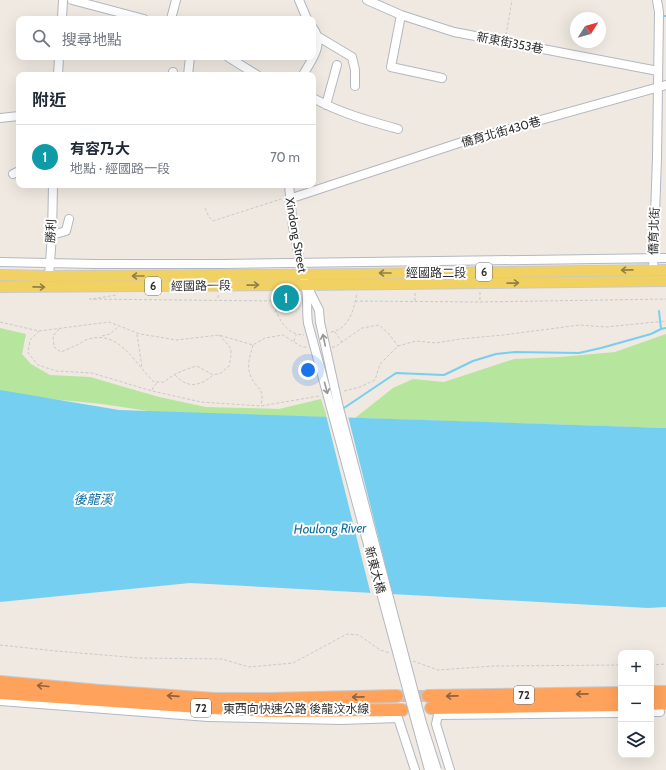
<!DOCTYPE html>
<html lang="zh-TW">
<head>
<meta charset="utf-8">
<style>
	body { margin:0; font-family:Cabin,"Noto Sans TC",sans-serif; background:#f2f2f3; color:#1f2937 }
	.controls { position:absolute; right:12px; bottom:12px; display:grid; overflow:hidden; border-radius:8px; box-shadow:0 4px 16px #0002 }
	.controls button { width:36px; height:36px; display:grid; place-items:center; padding:0; border:0; border-bottom:1px solid #e0e1e3; background:#fff; color:#1f2937; font:20px sans-serif }
	.compass { position:absolute; left:570px; top:12px; width:36px; height:36px; border-radius:50%; background:#fff; box-shadow:0 4px 16px #0002; rotate:53deg }
	.you { position:absolute; left:308px; top:370px; width:14px; height:14px; margin:-10px; border:3px solid #fff; border-radius:50%; background:#1a73e8; box-shadow:0 0 0 6px #1a73e833 }
	.badge { display:grid; place-items:center; width:26px; height:26px; border-radius:50%; background:#4264fb; color:#fff; font-size:13px; font-weight:700 }
	.pin { position:absolute; translate:-50% -50%; border:2px solid #fff; box-shadow:0 1px 4px #0006 }
	.list { margin:0; padding:0; list-style:none }
	h2 { display:flex; justify-content:space-between; align-items:center; height:52px; margin:0; padding:0 16px; font-size:17px }
	h2 small { font-size:13px; font-weight:400; color:#747a83 }
	.list li { display:grid; grid-template-columns:26px 1fr auto; gap:12px; align-items:center; box-sizing:border-box; height:64px; padding:0 16px; border-top:1px solid #e0e1e3 }
	.list b { display:block; font-size:15px; white-space:nowrap }
	.list p { margin:0; font-size:13px; white-space:nowrap; color:#747a83 }
	.list em { font-size:13px; font-style:normal; color:#747a83 }
	.icon { flex:none; width:22px; height:22px; fill:none; stroke:currentColor; stroke-width:2; stroke-linecap:round; stroke-linejoin:round }
	.map { position:relative; flex:none; width:666px; height:770px; overflow:hidden }
	.search { position:absolute; background:#fff; box-shadow:0 4px 16px #0002; left:16px; top:16px; width:300px; height:44px; display:flex; align-items:center; gap:10px; box-sizing:border-box; padding:0 14px; border-radius:8px; color:#747a83; font-size:15px }
	.panel { position:absolute; background:#fff; box-shadow:0 4px 16px #0002; left:16px; top:72px; width:300px; height:116px; border-radius:8px }
	.map>svg:first-child { display:block }
</style>
</head>
<body>
<div class="map">
<svg width="666" height="770" viewBox="0 0 666 770">
	<rect width="100%" height="100%" fill="#efe9e1"/>
	<path fill="#b6e59e" d="M0,328l26,6 -4,20 9,10 19,11 40,2 69,20 47,10 73,2 42,-10 6,18 -152,-2 -73,-11 -102,-10z
		M666,334v94l-311,-10 38,-30 20,-9 31,3 70,-23 46,-2 55,-5z"/>
	<path fill="#75cff0" d="M0,390l119,20 547,18v179l-18,1 -458,-25 -190,19z"/>
	<path fill="#efe9e1" d="M326,415l22,1 45,180 -22,-1z"/>
	<g fill="none" stroke-linecap="round" stroke-linejoin="round">
		<path stroke="#75cff0" stroke-width="2" d="M661,16h5
			M659,311l2,18
			M341,410l55,-37 48,2 29,-14 23,-7 19,-2 64,1 22,-5 50,-14 10,-5 5,-1"/>
		<path stroke="#c8c4bd" stroke-width="12" stroke-dasharray="12 6" stroke-linecap="butt" d="M397,696h31"/>
		<defs>
			<path id="minor" d="M72,0l72,19
				M299,0l8,19
				M367,0l34,15 53,17 204,39
				M401,15l-10,52 51,11
				M62,19l1,-19
				M171,19l5,-19
				M317,36l35,21 3,13v16
				M228,57l29,18
				M58,75l1,-18
				M173,75v-3
				M188,75l2,-18
				M303,75c8,-15 22,-30 10,-47
				M313,98c27,15 56,23 85,31
				M326,105l11,-40
				M0,118l19,-2
				M13,174l6,-3
				M289,185l4,42 8,40
				M289,199l173,-57 204,-57
				M52,235l14,-4 3,-12
				M0,262l95,2h129l442,-6
				M653,270l4,-112 2,-146 -2,-12
				M49,276l3,-41 1,-50
				M304,280c5,14 2,29 4,43
				M307,286l12,24 1,12
				M0,701l208,16 133,3 57,-2 17,52
				M651,712h9
				M450,770l-14,-46 2,-9 183,-2"/>
			<path id="major" d="M0,275l49,1 225,-1 392,-5
				M0,287l306,-2 360,-4"/>
			<path id="highway" d="M0,682l100,9 114,8h56l127,-3
				M651,692h15
				M0,693l212,15 57,3 133,-1
				M428,696l193,-3
				M651,704l15,-1
				M431,708l190,-3"/>
		</defs>
		<use href="#minor" stroke="#b4b7c1" stroke-width="10"/>
		<use href="#major" stroke="#c9c9c9" stroke-width="12"/>
		<use href="#highway" stroke="#c9c9c9" stroke-width="14"/>
		<path stroke="#c9c9c9" stroke-width="1" stroke-dasharray="3 2" stroke-linecap="butt" d="M506,35l6,-35
			M205,208l4,9 4,4 68,-22
			M218,295v5
			M279,296l-5,10c5,14 13,29 30,29
			M89,299l187,2
			M93,299l23,-4
			M480,300v-9
			M355,301l125,1 186,-3
			M415,301v-9
			M0,322l39,9 70,-9 31,12 37,6 42,-5 34,10 12,-7 18,-3 19,12h5
			M59,329l-6,7 1,11 7,5c4,-2 10,-4 14,-6 5,-2 9,-6 14,-7 31,-9 46,25 65,43h10l11,-8 12,-5 10,-3 16,9 8,-2 8,-7c4,-19 3,-17 -10,-31
			M39,331l-9,9 -2,13 10,12 18,6 36,2 60,18 49,11 60,4 58,-10
			M331,332c19,-3 23,-24 26,-39
			M335,332l7,10
			M137,334l5,34
			M102,336l8,-2 8,-7
			M294,341l2,-6
			M253,345c-3,11 -7,21 -2,32 6,13 14,10 10,28
			M332,347h3l27,-19 17,-3 10,9 9,12
			M175,375c12,13 23,12 37,1
			M152,390l2,-4 4,-4
			M344,391l16,-4 15,-7 5,-16 18,-18 18,-5 20,2 24,-4 43,-4 77,-10 26,2 60,-6
			M0,645l56,6 83,7 83,1 27,8 44,-4 54,-29 12,1 21,15 10,3
			M413,661l25,9 56,-4 127,-1
			M651,665l15,-1"/>
		<use href="#minor" stroke="#fff" stroke-width="8"/>
		<use href="#major" stroke="#f2d163" stroke-width="10"/>
		<use href="#highway" stroke="#ffa35c" stroke-width="12"/>
		<defs>
			<path id="minor-bridge" d="M320,322l19,86 83,315 15,47
				M308,323l121,447"/>
		</defs>
		<use href="#minor-bridge" stroke="#b4b7c1" stroke-width="10" stroke-linecap="butt"/>
		<use href="#minor-bridge" stroke="#fff" stroke-width="8"/>
	</g>
	<defs><path id="oneway-shaft" d="M-6 0H5M1.5-3L5.5 0L1.5 3" fill="none" stroke-width="1.6" stroke-linecap="round" stroke-linejoin="round"/></defs>
	<g stroke="#908048">
		<use href="#oneway-shaft" transform="translate(627 270) rotate(179)"/>
		<use href="#oneway-shaft" transform="translate(385 273) rotate(180)"/>
		<use href="#oneway-shaft" transform="translate(138 276) rotate(180)"/>
		<use href="#oneway-shaft" transform="translate(513 283) rotate(-1)"/>
		<use href="#oneway-shaft" transform="translate(253 285) rotate(-1)"/>
		<use href="#oneway-shaft" transform="translate(39 287) rotate(1)"/>
	</g>
	<g stroke="#969696">
		<use href="#oneway-shaft" transform="translate(324 340) rotate(-102)"/>
		<use href="#oneway-shaft" transform="translate(326 388) rotate(75)"/>
	</g>
	<g stroke="#8c6343">
		<use href="#oneway-shaft" transform="translate(43 686) rotate(-175)"/>
		<use href="#oneway-shaft" transform="translate(582 694) rotate(179)"/>
		<use href="#oneway-shaft" transform="translate(173 696) rotate(-176)"/>
		<use href="#oneway-shaft" transform="translate(452 696) rotate(179)"/>
		<use href="#oneway-shaft" transform="translate(358 697) rotate(179)"/>
	</g>
	<g text-anchor="middle" stroke-width="4" stroke-linejoin="round" paint-order="stroke">
		<g fill="#fff" stroke="#6d6d6d" stroke-width="1">
			<rect x="476" y="263" width="16" height="18" rx="3"/>
			<rect x="145" y="277" width="16" height="18" rx="3"/>
			<rect x="514" y="686" width="20" height="18" rx="3"/>
			<rect x="191" y="699" width="20" height="18" rx="3"/>
		</g>
		<g font-size="11" font-weight="bold" fill="#2e2e2e">
			<text x="484" y="276">6</text>
			<text x="153" y="290">6</text>
			<text x="524" y="699">72</text>
			<text x="201" y="712">72</text>
		</g>
		<g font-size="12" fill="#2e2e2e" stroke="#fff">
			<text transform="translate(510 43) rotate(11)" y="4">新東街353巷</text>
			<text transform="translate(501 132) rotate(-16)" y="4">僑育北街430巷</text>
			<text transform="translate(51 231) rotate(-87)" y="4">勝利</text>
			<text transform="translate(654 231) rotate(-88)" y="4">僑育北街</text>
			<text transform="translate(296 235) rotate(80)" y="4">Xindong Street</text>
			<text x="436" y="277">經國路二段</text>
			<text transform="translate(201 286) rotate(-1)" y="4">經國路一段</text>
			<text transform="translate(375 570) rotate(75)" y="4">新東大橋</text>
			<text x="296" y="713">東西向快速公路 後龍汶水線</text>
		</g>
		<g font-size="13" font-style="italic" fill="#0d6fa3" stroke="#fff">
			<text x="93" y="504">後龍溪</text>
			<text transform="translate(330 528) rotate(-1)" y="5">Houlong River</text>
		</g>
	</g>
</svg>
<div class="controls">
<button>+</button>
<button>−</button>
<button><svg class="icon" aria-label="layers" viewBox="0 0 24 24"><path d="M12 4l9 5-9 5-9-5zM3 14l9 5 9-5"/></svg></button>
</div>
<svg class="compass" viewBox="-18 -18 36 36"><path d="M0-13l5 13h-10z" fill="#e53935"/><path d="M0 13l5-13h-10z" fill="#747a83"/></svg>
<div class="you"></div>
<div class="pin badge" style="left:286px;top:298px;background:#0f9aa8">1</div>
<div class="search"><svg class="icon" aria-label="search" viewBox="0 0 24 24"><circle cx="10" cy="10" r="6"/><path d="M15 15l6 6"/></svg>搜尋地點</div>
<section class="panel">
<h2>附近<small></small></h2>
<ul class="list">
<li><span class="badge" style="background:#0f9aa8">1</span><div><b>有容乃大</b><p>地點 · 經國路一段</p></div><em>70 m</em></li>
</ul>
</section>
</div>
</body>
</html>
